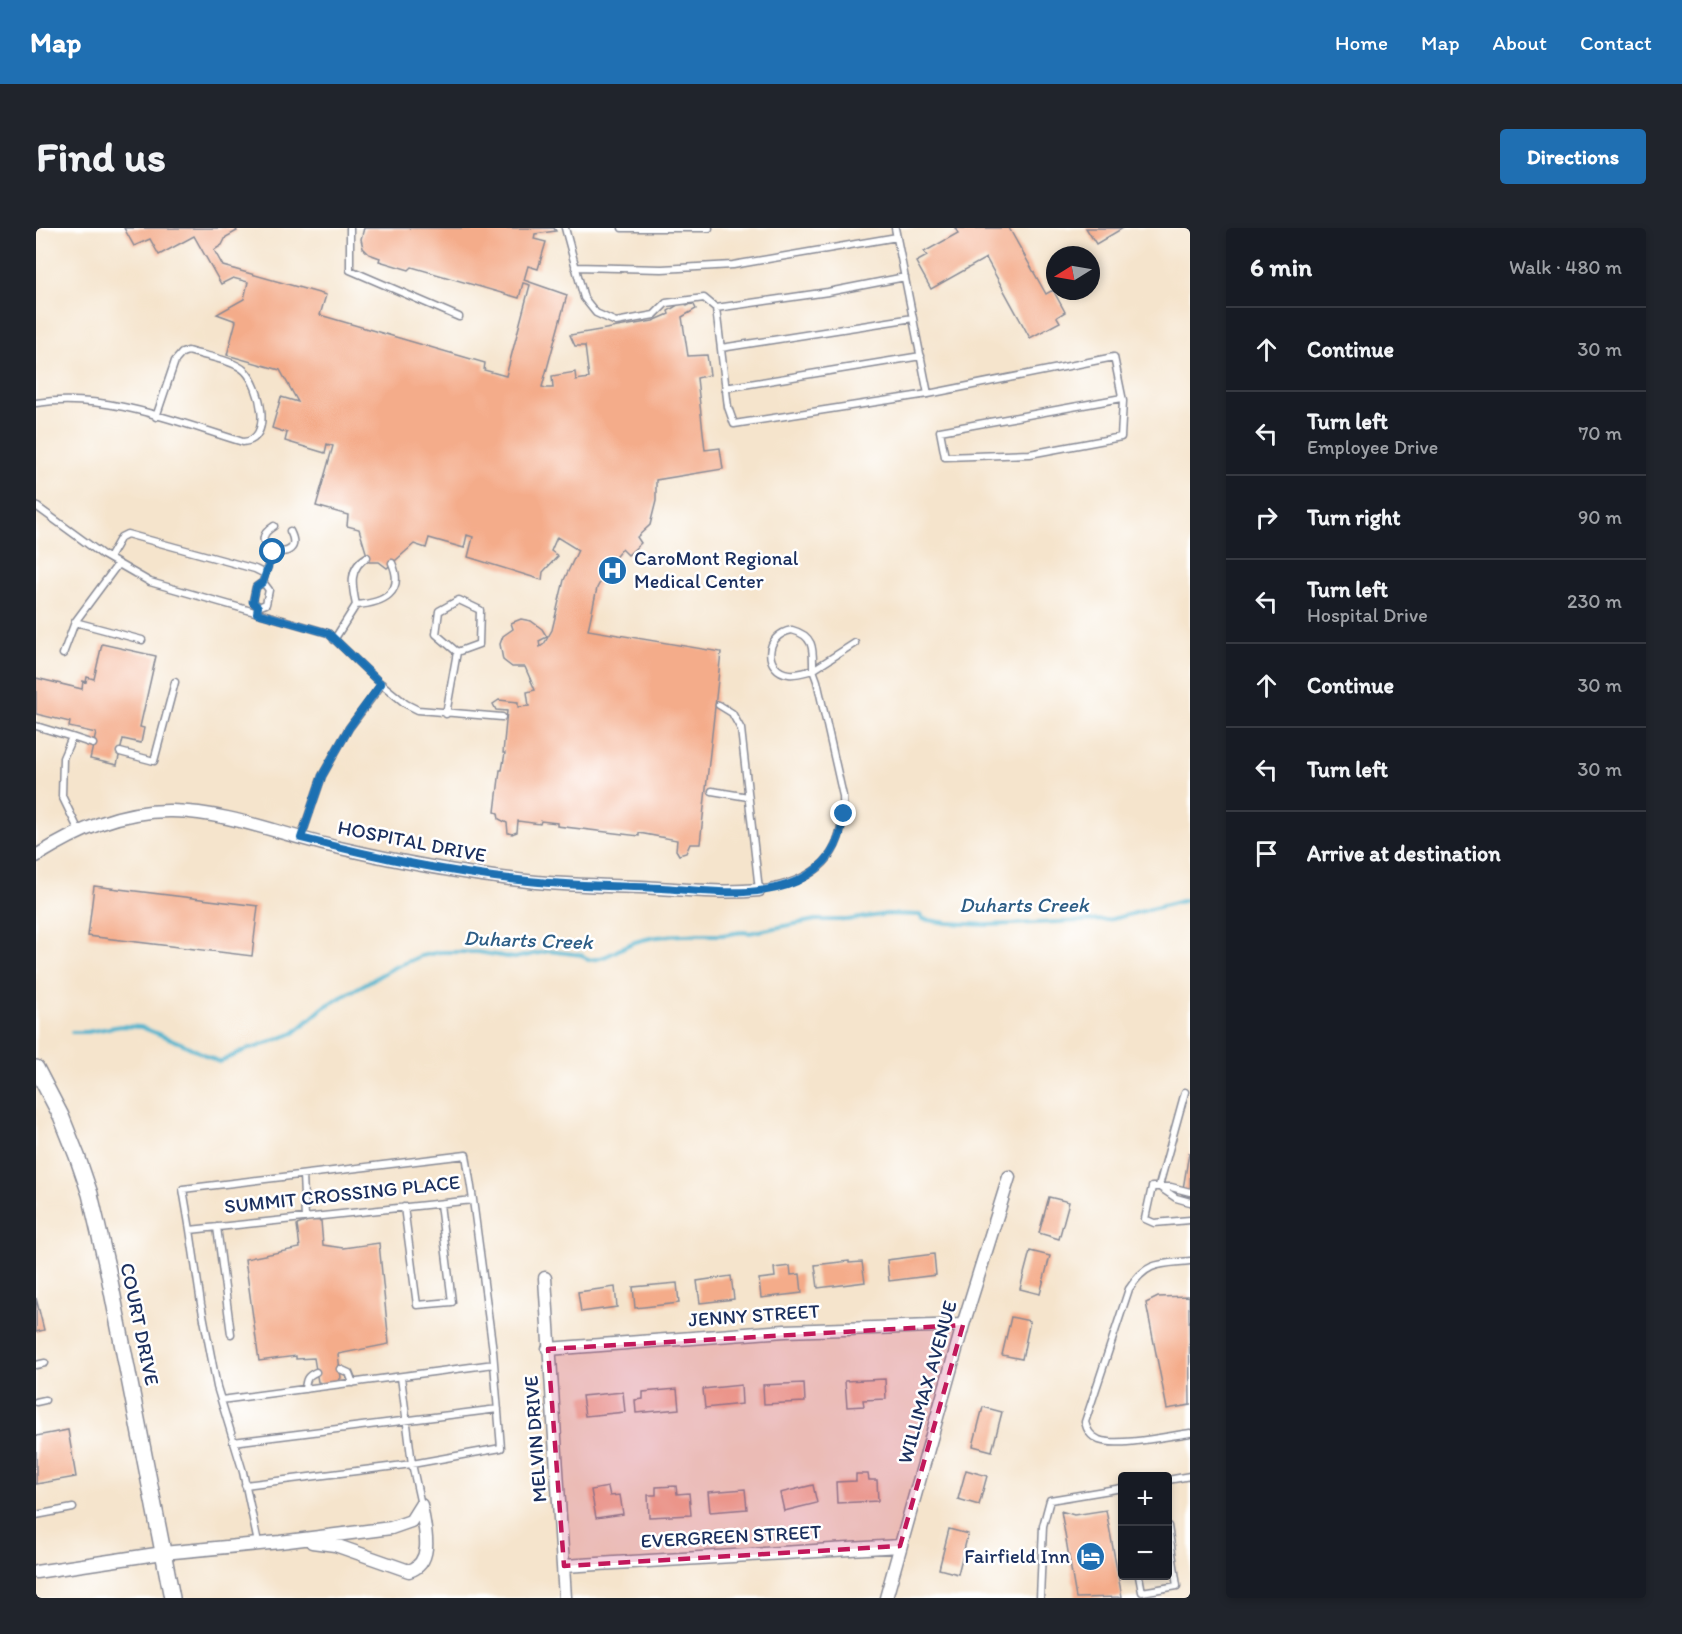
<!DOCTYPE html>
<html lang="en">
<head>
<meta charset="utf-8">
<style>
	body { margin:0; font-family:Itim,sans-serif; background:#20242c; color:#f1f3f6 }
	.controls { position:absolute; right:18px; bottom:18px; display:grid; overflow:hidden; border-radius:6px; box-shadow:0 3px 9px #0003 }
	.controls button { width:54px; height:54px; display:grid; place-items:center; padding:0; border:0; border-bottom:2px solid #363941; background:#171b24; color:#f1f3f6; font:30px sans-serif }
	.compass { position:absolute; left:1010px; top:18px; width:54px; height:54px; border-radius:50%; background:#171b24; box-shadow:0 3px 9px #0003; rotate:259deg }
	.stop { position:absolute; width:18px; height:18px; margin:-14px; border:4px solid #1f6fb2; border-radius:50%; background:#fff }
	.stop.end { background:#1f6fb2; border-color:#fff; box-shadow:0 2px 6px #0008 }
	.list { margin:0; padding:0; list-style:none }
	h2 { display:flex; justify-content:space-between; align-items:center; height:78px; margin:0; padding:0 24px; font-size:26px }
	h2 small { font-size:20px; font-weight:400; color:#9ea1a6 }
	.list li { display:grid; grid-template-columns:39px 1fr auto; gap:18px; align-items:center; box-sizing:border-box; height:84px; padding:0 24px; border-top:2px solid #363941 }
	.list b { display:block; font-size:22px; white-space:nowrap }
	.list p { margin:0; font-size:20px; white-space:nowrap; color:#9ea1a6 }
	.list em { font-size:20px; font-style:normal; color:#9ea1a6 }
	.icon { flex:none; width:33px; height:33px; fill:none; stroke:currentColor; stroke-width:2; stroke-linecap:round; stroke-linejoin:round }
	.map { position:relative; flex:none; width:1154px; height:1370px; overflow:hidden; border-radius:6px }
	header { display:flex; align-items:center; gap:36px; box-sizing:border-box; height:84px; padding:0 30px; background:#1f6fb2; color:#fff }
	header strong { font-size:28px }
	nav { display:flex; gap:33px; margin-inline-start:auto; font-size:21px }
	.intro { display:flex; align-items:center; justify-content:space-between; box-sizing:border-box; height:144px; padding:0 36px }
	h1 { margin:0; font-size:42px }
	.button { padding:15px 27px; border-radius:6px; background:#1f6fb2; color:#fff; font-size:21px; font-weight:700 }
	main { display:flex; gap:36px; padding:0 36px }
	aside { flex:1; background:#171b24; border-radius:6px; box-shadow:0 3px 9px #0003 }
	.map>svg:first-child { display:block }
</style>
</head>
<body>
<header>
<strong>Map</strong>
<nav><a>Home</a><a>Map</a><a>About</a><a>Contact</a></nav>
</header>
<div class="intro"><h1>Find us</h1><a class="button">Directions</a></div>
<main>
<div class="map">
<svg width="1154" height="1370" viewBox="0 0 1154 1370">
	<rect width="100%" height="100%" fill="#fff"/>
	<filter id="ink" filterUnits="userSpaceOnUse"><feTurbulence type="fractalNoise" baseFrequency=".0167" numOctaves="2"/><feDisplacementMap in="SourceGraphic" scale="12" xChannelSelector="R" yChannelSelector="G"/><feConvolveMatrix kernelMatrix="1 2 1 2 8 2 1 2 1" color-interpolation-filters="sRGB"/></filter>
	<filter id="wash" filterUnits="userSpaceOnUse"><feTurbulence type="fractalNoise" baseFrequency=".008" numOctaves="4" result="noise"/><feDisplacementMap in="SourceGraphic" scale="24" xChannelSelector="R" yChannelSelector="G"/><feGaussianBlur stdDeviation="1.35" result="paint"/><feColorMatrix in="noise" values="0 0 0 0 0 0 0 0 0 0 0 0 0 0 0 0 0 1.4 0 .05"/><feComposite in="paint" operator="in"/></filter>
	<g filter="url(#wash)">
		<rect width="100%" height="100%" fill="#f5e4cc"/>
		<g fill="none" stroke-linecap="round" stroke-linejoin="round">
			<path stroke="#4fb3cd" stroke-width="4" d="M36,804h15l34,-6 20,1 42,17 36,18 31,-14h4l40,-15 30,-26 69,-39 28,-12 19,-4h38l36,6 35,-7 33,4 6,5c19,0 30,-12 47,-18 28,-9 59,-7 87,-7 9,0 18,-5 27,-2l66,-13h32l40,-6 33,1 2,4 25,4 41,2 120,-5 82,-21"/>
		</g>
		<g id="blocks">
			<path fill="#f4ac8a" d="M88,0h111l2,3 -11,6 -4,8 -8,5 9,16 103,29 -6,20 165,48 -1,7 22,6 24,-91 -7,-2 -4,15 -107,-31 -3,3 -30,-9 1,-3 -11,-4 -6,-6 -2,-9 3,-11h190l2,3 -21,3 -1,5 12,3 -8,27 -10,-3 -4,14 43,15 -25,92 4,1h7l-1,-12 23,-4 1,8 13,-2 -4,-32h-10l-5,-11 83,-14 16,-7 -1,-3 16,-10 3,5 6,-3 3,6 -14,8 6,39 19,-1 3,20 -13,3 8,72 15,-2 3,21 -67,11v21l-6,24 -13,12 4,6 -13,12 -6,-6 -10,12 -15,27 -9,42 133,22 -21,192h-10l-4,9 -7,2 -3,-5 1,-10 -38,-7v3l-82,-10v-3l-16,-2 -1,3 -22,-3 -1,11 -5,2 -4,-1 -1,-10 -8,-4 -1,-6 -3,-1 5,-42h2l3,-17h-2l4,-42 -11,-1 -3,-6 6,-4 19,2v5l11,-1 -2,-14 8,-2 -10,-23h-13l-9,-7 -3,-16 3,-8 10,-7 -2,-6 10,-4 10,2 11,8 5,8 -8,4 1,6 4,-3 8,-14 12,-50 14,-30 -21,-13 -6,14 7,5 -15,16 -1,8 -74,-23 5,-20 -6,-2 -3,13 -35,-10 -3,10 -12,-4 -27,24 -8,-6h-10l-10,-33 -12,-3 1,-11 -32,-9 17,-60 -6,-2 -2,9 -40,-12 2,-8 -15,-5 9,-31 17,5 -18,-32 -53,-15 9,-34 -19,-7 27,-15 4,-17 -15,-4 -12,6 -27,-48 -35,19 -9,-16 -16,7z
				M919,0h54l37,66 7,-4 12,22 -8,5 3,5 -30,16 -44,-80 -55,31 -15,-27 11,-6 -3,-4 34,-19z
				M1050,0h37l-27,16z
				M66,416l54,12 -16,71 4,1 -3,15 -18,-4 -6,26 -27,-6 6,-26 -27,-6 1,-5 -34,-8v-36l46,11 1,-8 3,1 1,-5 7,2z
				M58,658l164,20 -6,50 -164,-20z
				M1153,925h1v44l-8,-2z
				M1013,969l20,5 -10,37 -20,-6z
				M274,992l11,1 2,24 20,3 36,-5 10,101 -51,10 3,24 -5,4 -10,2 -8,-2 -4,-24 -18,1v-3l-37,5 -14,-102 55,-11 -3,-23z
				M994,1023l20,5 -10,38 -20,-5z
				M898,1026l2,21 -47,6 -2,-21z
				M813,1033v2l13,-1 3,20 -47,6 -3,-23z
				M754,1038l1,9 9,-1 2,19 -41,5 -2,-19 16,-2 -1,-9z
				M695,1048l3,23 -34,4 -3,-22z
				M641,1055l2,20 -44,5 -2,-21z
				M579,1059l2,20 -36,5 -3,-20z
				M1153,1068l1,109 -23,4 -21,-106 12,-6z
				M0,1070l8,32 -8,2z
				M975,1089l19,4 -8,38 -20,-4z
				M849,1151l1,20 -23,1 1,6 -17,1 -2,-26z
				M768,1155l1,19 -41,2 -1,-19z
				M705,1157l1,19 -37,4 -2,-19z
				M641,1161l2,20 -43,4 -1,-13 8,-1v-7z
				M587,1164l2,20 -40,4 -3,-20z
				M947,1179l19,5 -10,39 -19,-5z
				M32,1202l8,47 -40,7v-48z
				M930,1242l21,6 -8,29 -21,-6z
				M820,1246h12l1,6h8l1,21 -41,2 -1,-21 20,-1z
				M777,1257l4,18 -33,8 -4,-18z
				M640,1258l1,8 12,-1 2,22 -42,2 -1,-22h8v-8z
				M572,1259l2,9 10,-1 3,19 -27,4 -5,-28z
				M709,1261l2,20 -37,3 -2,-20z
				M1070,1282l16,87 -46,1 -15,-87 13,4z
				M913,1301l19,5 -10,40 -19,-5z"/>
		</g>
	</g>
	<g filter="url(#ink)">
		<use href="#blocks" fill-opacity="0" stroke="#888a95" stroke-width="1.5"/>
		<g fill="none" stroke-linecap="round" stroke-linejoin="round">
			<defs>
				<path id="service" d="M314,0v42l109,47
					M529,0l19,70 12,15 20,9 38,-7 12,-12 38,-5 12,10 12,99 6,17 194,-30 -33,-166
					M586,0h87
					M539,39l87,2 71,-4 164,-28
					M680,80l112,-16 77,-15
					M685,120l192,-30
					M689,160l196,-32
					M892,166l186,-37 9,44 -2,36 -91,17 -85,3 -5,-26 182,-33
					M0,175c70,-11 141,19 207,39 31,-2 17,-56 2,-71 -11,-11 -41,-15 -57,-20l-6,2 -7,8 -19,56
					M0,278l67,49 47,27 178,51 51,49 27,22 12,6 84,7
					M238,298c-36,22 35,42 16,5
					M331,329c-19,11 -15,29 -11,48 27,-2 49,-12 36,-42
					M73,330l12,-21 6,-3 128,35 10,5 -2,8
					M229,346l8,-22
					M221,385l1,-6 -5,-6 3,-14 7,-5 6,8 -3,14 -8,3
					M39,394l67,18
					M756,402c23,6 21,20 21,40 -8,2 -16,5 -24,4 -25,-3 -26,-39 3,-44z
					M298,412l22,-35
					M27,426l12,-32 43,-58
					M683,477l13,8 9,16 18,161c57,-9 87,-32 84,-94l-26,-115 -4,-11 42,-27
					M410,486l11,-62 -21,-18 3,-23 20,-11 21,10 -1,34 -22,8
					M0,498l36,11 -9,21 -1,38 17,35
					M36,509l21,7
					M84,524l34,9 21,-79
					M676,563l36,6
					M265,610l21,-62 27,-48 33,-44
					M267,947l2,43
					M1123,958l26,-94
					M1125,960l15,10 14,4
					M1154,964l-19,-5h-19l-7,32 9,4 36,-3
					M368,979l13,98 35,-3 -12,-98
					M181,999l14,107
					M154,1002l-7,-41 283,-34 7,45
					M1154,1033c-30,3 -43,0 -61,28l-44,133c2,8 5,14 14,18 19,7 69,-4 91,-7
					M0,1137l9,-2
					M304,1141l9,4 4,10
					M269,1161c1,-10 2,-13 11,-17
					M185,1172l273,-36
					M0,1174l9,-2
					M197,1214l265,-33
					M1132,1252l22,-4
					M209,1257l167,-21 -11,-87
					M0,1287l37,-7
					M222,1315l-15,-71 -26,-85 -16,-83 -11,-74 283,-30 20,151 8,97 -89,16 9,41
					M1103,1348l3,16 35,-6 -9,-60
					M1004,1370l3,-72 7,-26 72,-12"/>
				<path id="minor" d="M0,628c42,-26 85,-46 136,-45 58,1 112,25 168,37 65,15 130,27 196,34 35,3 70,4 105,5 39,2 79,7 118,3
					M509,1050l20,320
					M512,1121l237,-18 178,-6
					M276,1314l23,3 74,26c27,-9 15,-45 12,-66
					M528,1338l336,-20
					M0,1344l127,-19 117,-11 111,-14 20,-7 10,-16
					M850,1370l77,-273 46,-148"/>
				<path id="tertiary" d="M0,840l25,48 16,40 13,38 18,77 64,327"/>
			</defs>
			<use href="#service" stroke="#888a95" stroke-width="9"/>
			<use href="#minor" stroke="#888a95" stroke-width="15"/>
			<use href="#tertiary" stroke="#888a95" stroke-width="18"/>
			<use href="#service" stroke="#fff" stroke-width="6"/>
			<use href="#minor" stroke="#fff" stroke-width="12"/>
			<use href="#tertiary" stroke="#fff" stroke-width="15"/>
		</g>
	</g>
	<g fill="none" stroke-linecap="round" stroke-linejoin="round" filter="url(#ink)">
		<path stroke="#1f6fb2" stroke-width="8" d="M237,324l-10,30 -7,5 -3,15 5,5 -1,6 71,20 53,51 -32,44 -27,48 -21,62c78,20 157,37 238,44 40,4 82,4 123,6 43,3 95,11 135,-7 31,-15 43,-35 47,-67"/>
	</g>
	<path fill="#c2185b" fill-opacity="0.2" stroke="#c2185b" stroke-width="4.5" stroke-dasharray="12 8" stroke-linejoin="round" d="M927,1097l-63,221 -336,20 -16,-217z"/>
	<defs>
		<symbol id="hospital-disc" viewBox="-11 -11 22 22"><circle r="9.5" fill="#1f6fb2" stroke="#fff"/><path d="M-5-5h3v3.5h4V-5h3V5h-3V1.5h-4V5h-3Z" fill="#fff"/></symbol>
		<symbol id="hotel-disc" viewBox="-11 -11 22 22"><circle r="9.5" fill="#1f6fb2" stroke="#fff"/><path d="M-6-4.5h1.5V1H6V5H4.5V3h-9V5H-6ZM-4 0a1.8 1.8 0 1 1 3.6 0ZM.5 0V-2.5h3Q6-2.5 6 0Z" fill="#fff"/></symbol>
	</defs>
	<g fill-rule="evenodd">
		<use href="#hospital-disc" x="560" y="326" width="33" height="33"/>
		<use href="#hotel-disc" x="1038" y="1312" width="33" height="33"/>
	</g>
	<g text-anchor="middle" stroke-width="5" stroke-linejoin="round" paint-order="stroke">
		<g font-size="20" fill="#1b2f5e" stroke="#fff" text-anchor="start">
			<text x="598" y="337">CaroMont Regional<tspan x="598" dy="23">Medical Center</tspan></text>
			<text x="1034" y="1335" text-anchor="end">Fairfield Inn</text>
		</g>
		<g font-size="20" fill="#1b2f5e" stroke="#fff">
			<text transform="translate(376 613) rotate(11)" y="7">HOSPITAL DRIVE</text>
			<text transform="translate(306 966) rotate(-6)" y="7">SUMMIT CROSSING PLACE</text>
			<text transform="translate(718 1087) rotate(-4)" y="7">JENNY STREET</text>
			<text transform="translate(104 1096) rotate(78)" y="7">COURT DRIVE</text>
			<text transform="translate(891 1154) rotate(-74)" y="7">WILLIMAX AVENUE</text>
			<text transform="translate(499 1211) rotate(-94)" y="7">MELVIN DRIVE</text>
			<text transform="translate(695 1308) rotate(-3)" y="7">EVERGREEN STREET</text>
		</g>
		<g font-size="21" font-style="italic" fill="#2d5d85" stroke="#fff">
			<text x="988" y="684">Duharts Creek</text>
			<text transform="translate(492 712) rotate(2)" y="7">Duharts Creek</text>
		</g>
	</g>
</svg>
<div class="controls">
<button>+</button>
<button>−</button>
</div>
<svg class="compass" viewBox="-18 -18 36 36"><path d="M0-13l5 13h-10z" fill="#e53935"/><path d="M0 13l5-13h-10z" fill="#9ea1a6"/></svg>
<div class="stop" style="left:237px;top:324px"></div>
<div class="stop end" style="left:808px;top:586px"></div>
</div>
<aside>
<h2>6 min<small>Walk · 480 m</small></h2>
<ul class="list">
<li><svg class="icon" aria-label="ahead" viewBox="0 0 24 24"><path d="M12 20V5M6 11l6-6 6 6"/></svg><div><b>Continue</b></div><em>30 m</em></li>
<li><svg class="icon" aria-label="left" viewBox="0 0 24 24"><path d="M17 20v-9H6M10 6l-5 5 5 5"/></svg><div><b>Turn left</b><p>Employee Drive</p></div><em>70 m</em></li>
<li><svg class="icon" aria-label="right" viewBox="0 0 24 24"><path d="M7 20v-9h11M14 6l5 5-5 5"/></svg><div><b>Turn right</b></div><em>90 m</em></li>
<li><svg class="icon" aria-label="left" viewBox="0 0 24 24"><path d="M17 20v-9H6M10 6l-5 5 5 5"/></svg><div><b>Turn left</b><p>Hospital Drive</p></div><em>230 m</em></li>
<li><svg class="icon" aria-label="ahead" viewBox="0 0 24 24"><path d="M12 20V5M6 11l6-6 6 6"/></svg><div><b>Continue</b></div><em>30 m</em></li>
<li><svg class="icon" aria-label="left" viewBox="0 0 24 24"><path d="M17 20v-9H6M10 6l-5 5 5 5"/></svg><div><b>Turn left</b></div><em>30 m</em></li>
<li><svg class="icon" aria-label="arrive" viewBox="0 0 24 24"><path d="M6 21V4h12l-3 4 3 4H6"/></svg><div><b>Arrive at destination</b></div></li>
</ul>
</aside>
</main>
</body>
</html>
